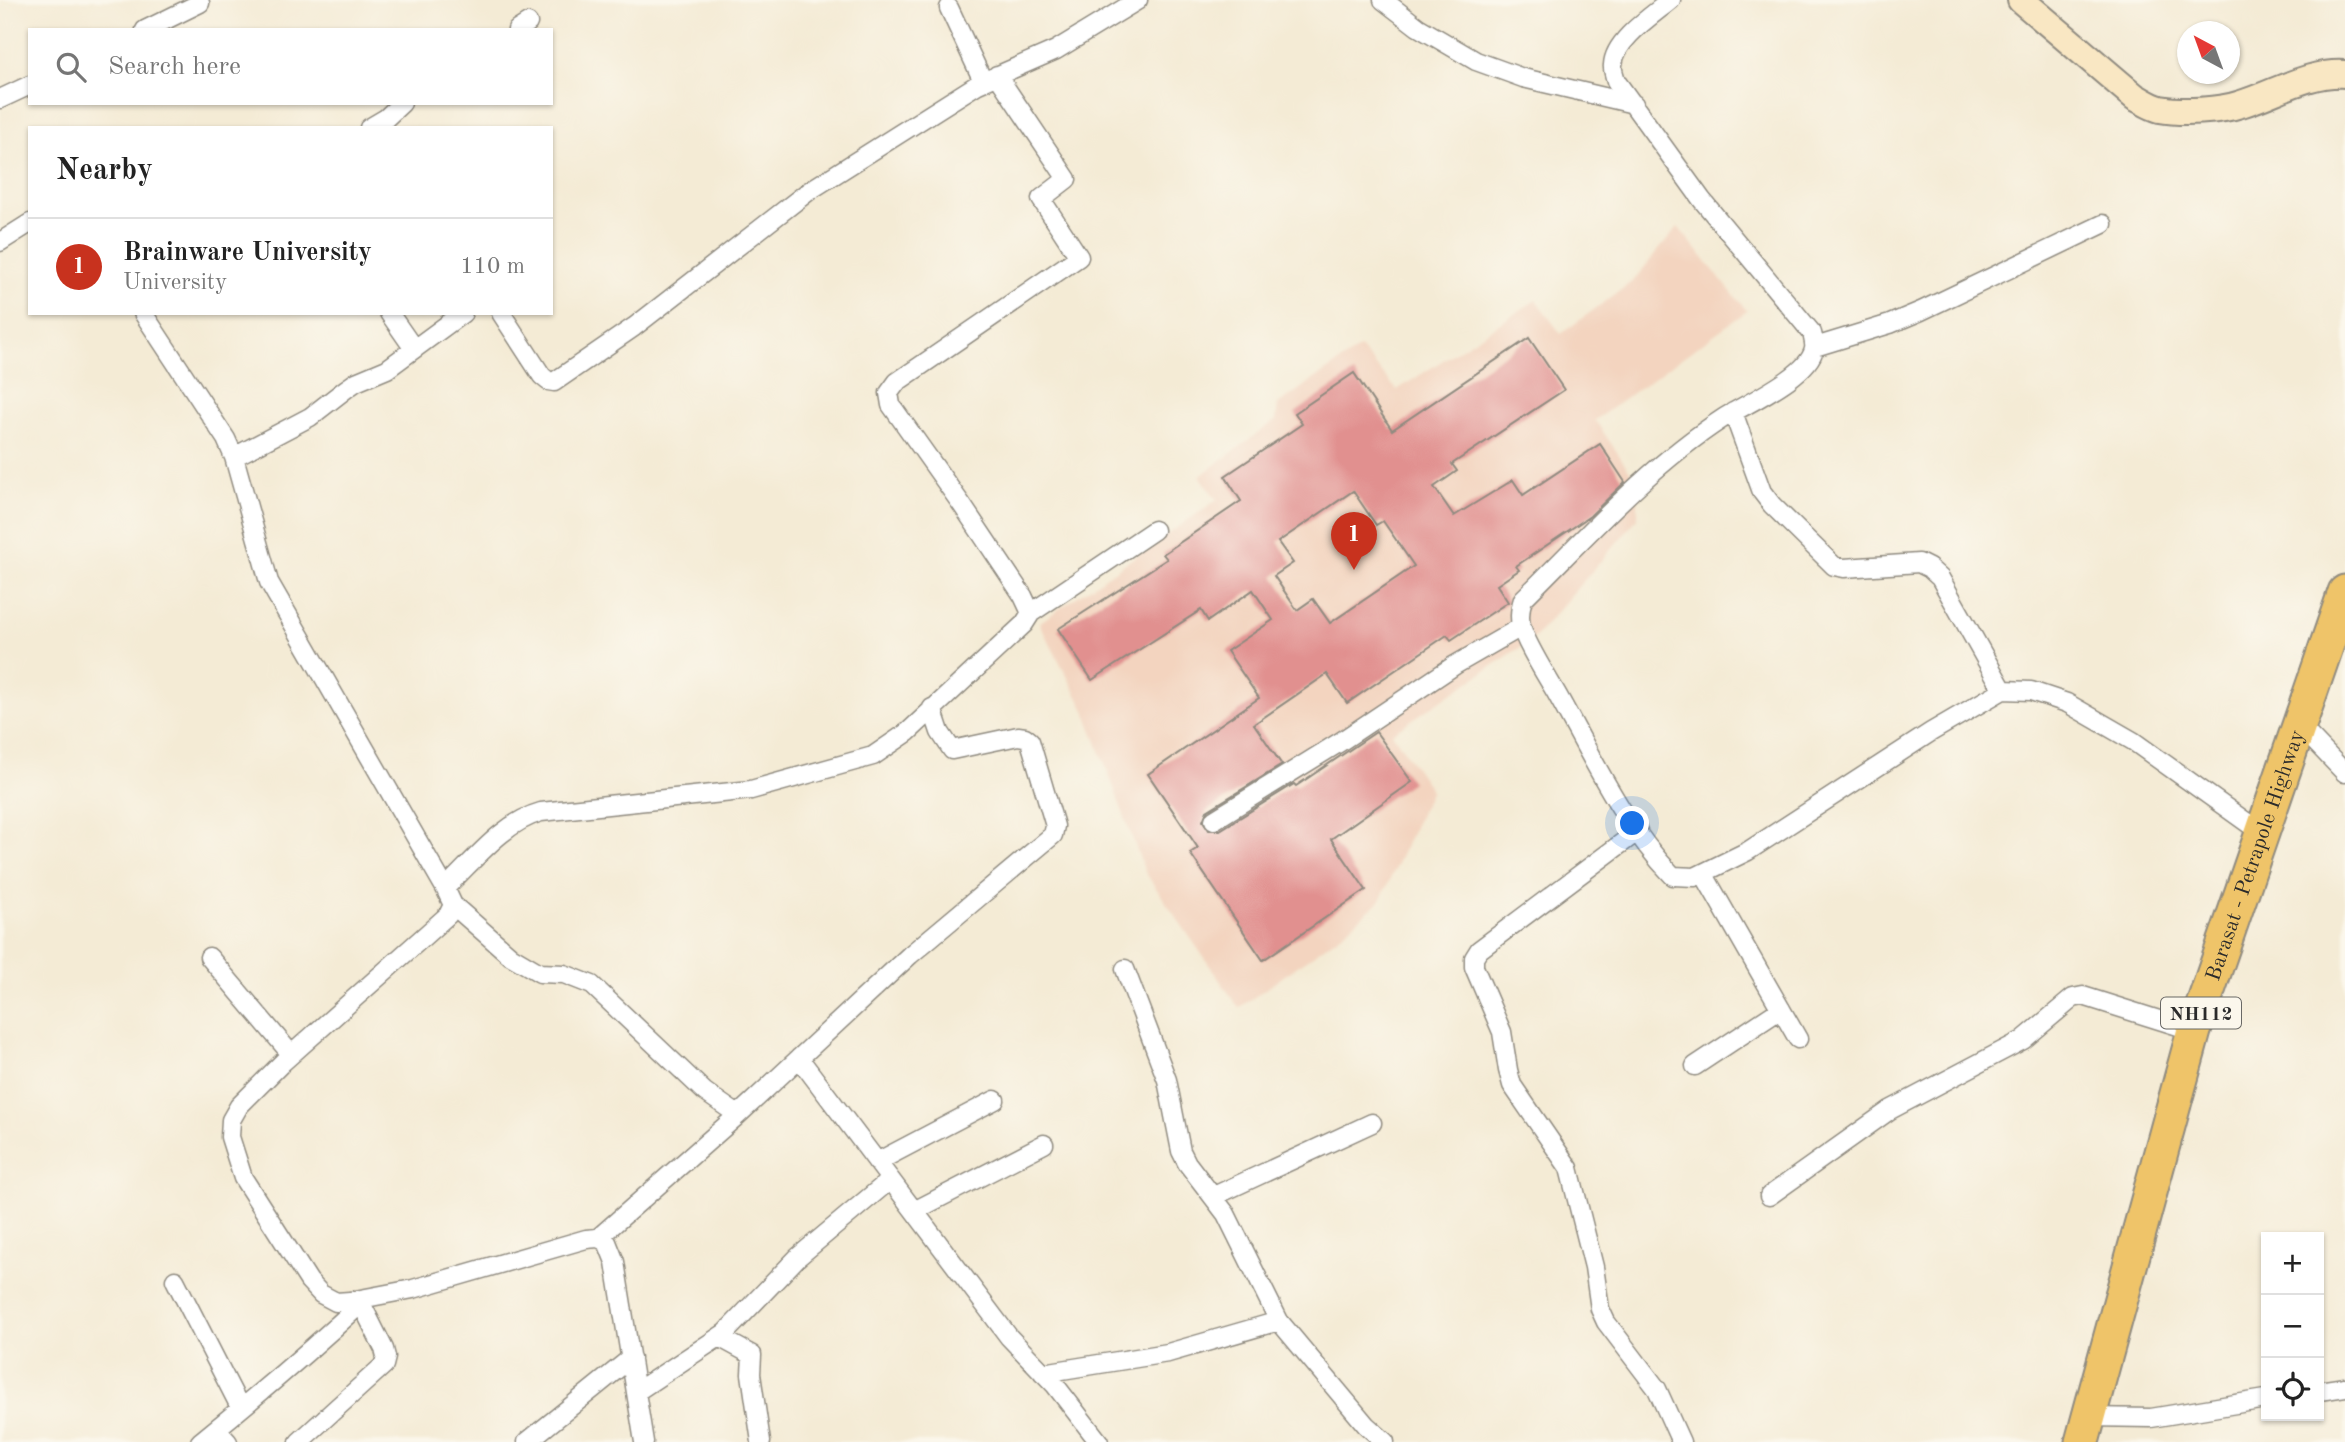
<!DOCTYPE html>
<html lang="en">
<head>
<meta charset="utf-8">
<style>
	body { margin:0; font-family:"Old Standard TT",serif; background:#f2f2f2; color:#222 }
	.controls { position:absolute; right:21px; bottom:21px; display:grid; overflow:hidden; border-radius:0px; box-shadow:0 2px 5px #0004 }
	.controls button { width:63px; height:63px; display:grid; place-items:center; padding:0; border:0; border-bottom:2px solid #e0e0e0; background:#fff; color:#222; font:35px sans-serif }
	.compass { position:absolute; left:2177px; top:21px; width:63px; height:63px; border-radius:50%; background:#fff; box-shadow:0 2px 5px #0004; rotate:319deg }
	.you { position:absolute; left:1633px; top:824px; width:24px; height:24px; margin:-18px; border:5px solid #fff; border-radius:50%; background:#1a73e8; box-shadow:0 0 0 10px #1a73e833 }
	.badge { display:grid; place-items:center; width:46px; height:46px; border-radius:50%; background:#c8321e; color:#fff; font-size:23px; font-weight:700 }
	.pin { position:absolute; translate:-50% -58px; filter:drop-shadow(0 2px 4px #0008) }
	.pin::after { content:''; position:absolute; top:37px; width:24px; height:21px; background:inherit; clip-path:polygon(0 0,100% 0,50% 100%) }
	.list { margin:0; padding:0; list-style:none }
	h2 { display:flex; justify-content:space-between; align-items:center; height:91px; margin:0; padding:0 28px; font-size:30px }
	h2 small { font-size:23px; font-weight:400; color:#767676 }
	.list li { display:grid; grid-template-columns:46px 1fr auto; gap:21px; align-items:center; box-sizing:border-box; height:98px; padding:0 28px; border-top:2px solid #e0e0e0 }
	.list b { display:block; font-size:26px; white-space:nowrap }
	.list p { margin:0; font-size:23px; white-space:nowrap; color:#767676 }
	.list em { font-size:23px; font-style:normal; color:#767676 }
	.icon { flex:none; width:38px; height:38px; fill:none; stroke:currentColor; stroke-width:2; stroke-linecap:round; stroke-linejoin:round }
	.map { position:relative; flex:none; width:2345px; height:1442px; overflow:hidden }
	.search { position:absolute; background:#fff; box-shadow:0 2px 5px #0004; left:28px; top:28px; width:525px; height:77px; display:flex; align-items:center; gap:18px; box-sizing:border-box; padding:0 24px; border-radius:0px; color:#767676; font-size:26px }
	.panel { position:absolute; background:#fff; box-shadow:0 2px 5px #0004; left:28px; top:126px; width:525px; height:189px; border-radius:0px }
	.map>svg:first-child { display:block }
</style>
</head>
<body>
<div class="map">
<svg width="2345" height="1442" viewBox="0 0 2345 1442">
	<rect width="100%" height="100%" fill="#fbf7ec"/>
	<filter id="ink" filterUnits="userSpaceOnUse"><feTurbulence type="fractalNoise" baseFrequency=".0143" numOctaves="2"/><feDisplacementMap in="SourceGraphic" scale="14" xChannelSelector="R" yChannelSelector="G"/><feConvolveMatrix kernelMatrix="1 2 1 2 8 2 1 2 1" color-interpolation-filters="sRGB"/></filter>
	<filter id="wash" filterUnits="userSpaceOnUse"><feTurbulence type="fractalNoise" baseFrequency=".00686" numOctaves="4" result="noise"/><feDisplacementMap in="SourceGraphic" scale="28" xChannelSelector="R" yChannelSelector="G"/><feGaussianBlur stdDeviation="1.57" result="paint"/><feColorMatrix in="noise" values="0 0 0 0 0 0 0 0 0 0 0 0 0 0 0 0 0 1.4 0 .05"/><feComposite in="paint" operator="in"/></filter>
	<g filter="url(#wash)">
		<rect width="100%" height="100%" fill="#f4ebd5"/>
		<path fill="#f3d4bf" d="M1678,227l69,84 -152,109 43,63v35l-105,121 -141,94 39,57 -51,111 -42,36 -99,71 -94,-136 -60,-162 -46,-87 178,-123 -17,-24 76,-56 2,-16 82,-56 37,42 139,-90 25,34 72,-53z"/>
		<g id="blocks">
			<path fill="#e1908f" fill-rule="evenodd" d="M1529,338l35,52 -112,74 5,7 -23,16 20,29 59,-36 10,15 77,-51 25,38 -35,34 -74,50 3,4 -22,15 11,17 -57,38 -4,-5 -100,68 -20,-29 -73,50 28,41 -75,46 -4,10 6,9h11l74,-46 2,2 80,-54 36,50 -81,57 35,51 -103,70 -73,-107 8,-5 -50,-74 111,-76 -32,-47 46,-31 -20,-30 -45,31 -7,-11 -109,70 -34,-51 109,-70 -4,-5 78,-53 -16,-25 77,-52 -7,-11 59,-40 38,57zM1353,491l23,34 7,-4 31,45 -84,57 -17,-24 -16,11 -23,-34 19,-13 -15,-21z"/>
		</g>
	</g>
	<g filter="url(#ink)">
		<use href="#blocks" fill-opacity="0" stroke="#908b80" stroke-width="2"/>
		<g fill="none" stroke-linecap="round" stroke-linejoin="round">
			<defs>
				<path id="street" d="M1383,0l35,27 58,34 47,17 111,26
					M1671,0c-18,15 -57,40 -58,65 -1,5 2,11 3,16l86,119 110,133c1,5 3,11 2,16 -5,27 -69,55 -92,70 -75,49 -135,117 -199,180 -3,9 -4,17 -2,26 3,16 28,55 37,71 34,61 66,130 115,180l22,1 53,-26 183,-119 72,-42 28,1 36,12 66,38 130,93
					M949,8l34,73
					M145,30l55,-27
					M517,30l11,-7
					M0,99l30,-14
					M369,128l17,-10 16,-15
					M0,242l30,-19
					M143,313l83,126 8,18 35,125 176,306 8,17 -5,10 -165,147 -44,44 -8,14 -1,17 13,41 66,103 12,13 15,8 14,-1 63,-12 173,-50 12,-1 9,4 8,20 29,180
					M389,313l25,36
					M501,313l41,63 6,5 6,1 80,-55 175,-136 169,-107 78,-34 82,-50
					M1815,347l75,-23 31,-13 182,-87
					M1733,412l29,80 10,13 62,61 10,2 75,-5 10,5 11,10 63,112
					M234,457l76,-40 36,-28 10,-7 31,-13 76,-56
					M1031,613l123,-83
					M2299,725l46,48
					M1214,820l126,-78 115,-77 66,-38
					M1638,831l-159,119 -5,8v9l28,65 6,38 4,15 57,83 25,99 6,42 6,13 51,67 24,53
					M1703,873l95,166
					M445,888c29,-27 57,-65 96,-76l210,-22 122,-34 35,-24 116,-108 7,-11 -8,-17 -61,-91 -71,-100 -2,-12 8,-11 182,-125 -38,-58 26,-20 -70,-104
					M453,905l58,51 29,17 24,1 28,11 113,107 33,23
					M209,957l82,97
					M1125,969l42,111 14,71 6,12 39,51 53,107 87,104 19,17
					M799,1058l210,279 46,48 44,57
					M1695,1066l86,-57
					M877,1162l118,-62
					M1214,1196l158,-73
					M1769,1196l121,-86 133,-70 50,-42 10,-2 111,35
					M914,1211l130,-67
					M598,1238l140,-123 172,-160 143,-120 2,-9 -25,-85 -5,-4 -7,-1 -66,14 -12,-18 -8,-24
					M175,1280l65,127
					M719,1337l33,18 -1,19 10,68
					M1043,1373l125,-20 111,-32
					M2319,1391l26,-4
					M636,1392l89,-59 73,-76 92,-77
					M2087,1417l64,1 115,-19
					M216,1429l12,13
					M200,1442c57,-46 112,-93 166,-143
					M299,1442l85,-77 2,-8 -2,-8 -23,-46
					M527,1442l104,-84"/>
				<path id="secondary" d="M2021,0l114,97c8,4 16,10 25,12 22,4 60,2 81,-5 36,-11 66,-32 104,-30"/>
				<g id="highway">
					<path id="s1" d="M2082,1442l112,-411 151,-439"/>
				</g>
			</defs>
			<use href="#street" stroke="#908b80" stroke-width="21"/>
			<use href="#secondary" stroke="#908b80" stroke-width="30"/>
			<use href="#highway" stroke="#908b80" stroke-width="37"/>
			<use href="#street" stroke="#fff" stroke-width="18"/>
			<use href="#secondary" stroke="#f9e7c3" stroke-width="26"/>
			<use href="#highway" stroke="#efc469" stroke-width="33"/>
		</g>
	</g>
	<g text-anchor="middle" stroke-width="5" stroke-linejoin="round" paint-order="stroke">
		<rect fill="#fbf7ec" stroke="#696865" stroke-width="2" x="2161" y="997.5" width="80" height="31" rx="5"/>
		<g font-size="19" font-weight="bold" fill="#2b2b2b">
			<text x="2201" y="1020">NH112</text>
		</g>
		<g font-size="21" fill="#2b2b2b" stroke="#fbf7ec">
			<text dy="7" stroke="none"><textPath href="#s1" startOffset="612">Barasat - Petrapole Highway</textPath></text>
		</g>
	</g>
</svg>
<div class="controls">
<button>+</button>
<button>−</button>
<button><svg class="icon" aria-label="locate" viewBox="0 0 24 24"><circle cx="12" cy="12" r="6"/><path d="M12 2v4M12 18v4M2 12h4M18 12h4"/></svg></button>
</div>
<svg class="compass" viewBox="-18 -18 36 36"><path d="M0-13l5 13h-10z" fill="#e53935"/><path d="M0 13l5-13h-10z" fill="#767676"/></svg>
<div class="you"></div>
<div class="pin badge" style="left:1354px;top:570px">1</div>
<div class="search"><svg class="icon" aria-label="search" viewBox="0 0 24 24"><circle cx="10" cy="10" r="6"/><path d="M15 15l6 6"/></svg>Search here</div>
<section class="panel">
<h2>Nearby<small></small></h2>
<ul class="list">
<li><span class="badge">1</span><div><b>Brainware University</b><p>University</p></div><em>110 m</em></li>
</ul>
</section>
</div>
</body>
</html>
